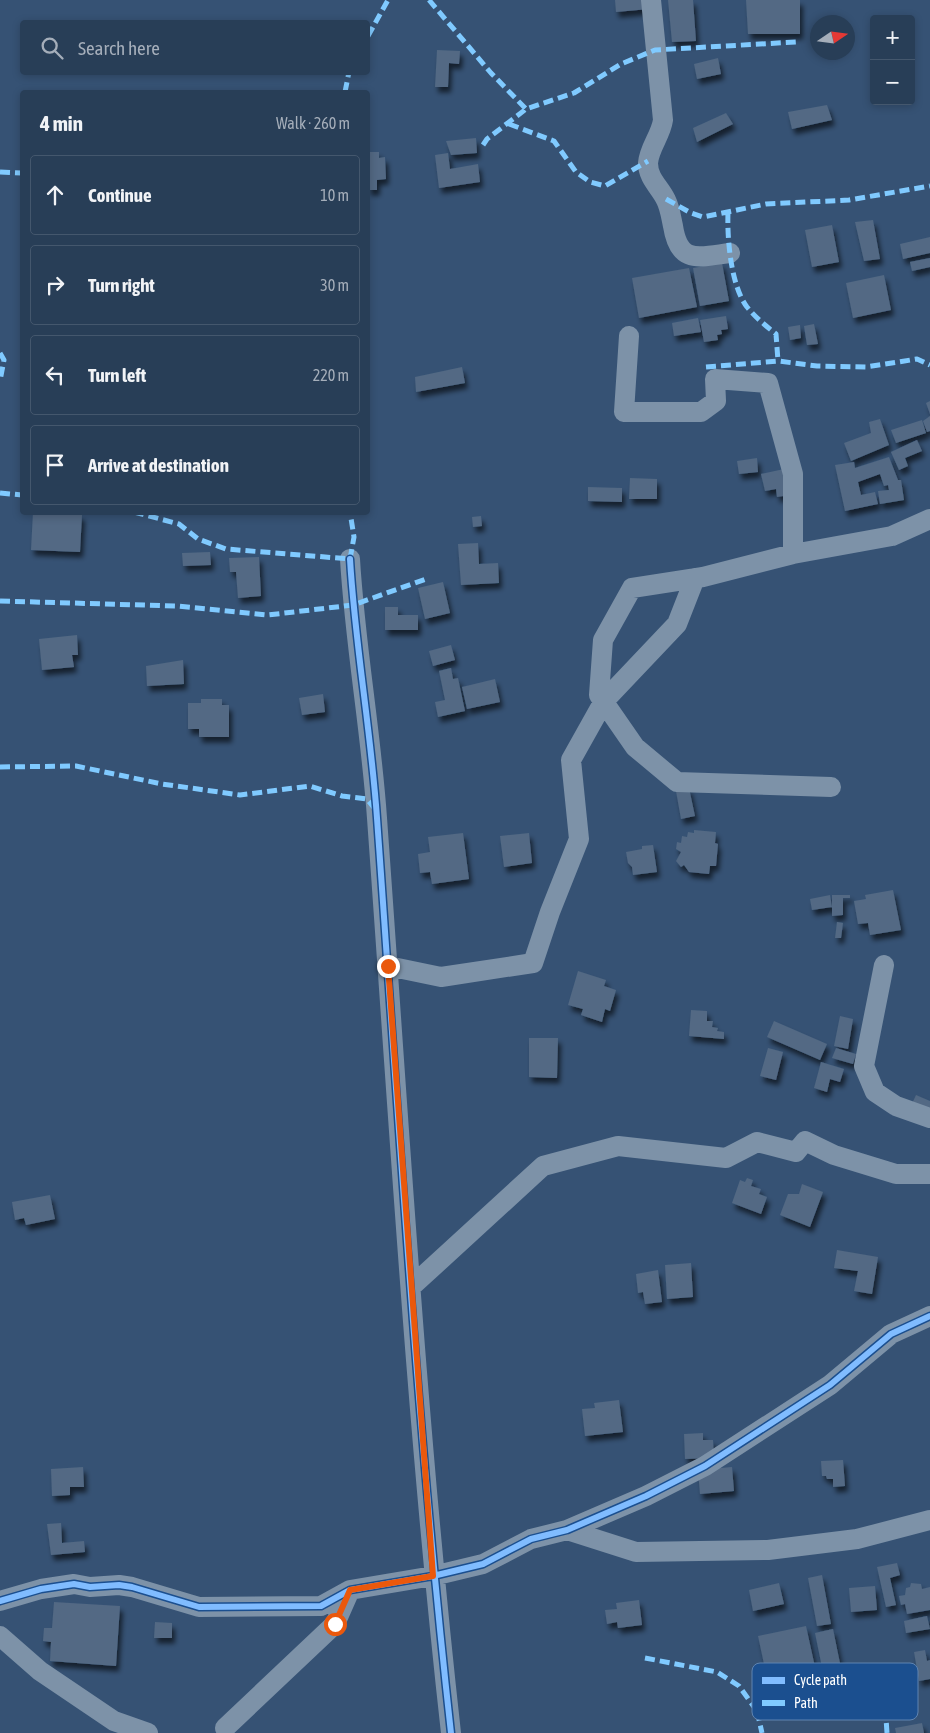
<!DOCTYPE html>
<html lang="en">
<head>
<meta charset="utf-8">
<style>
	body { margin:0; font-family:"Asap Condensed",sans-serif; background:#30455d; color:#f1f3f6 }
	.controls { position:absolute; right:15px; top:15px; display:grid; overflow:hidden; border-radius:5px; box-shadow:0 2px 8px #0003 }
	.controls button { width:45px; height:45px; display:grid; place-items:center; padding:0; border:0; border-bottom:1px solid #44576d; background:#283e57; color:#f1f3f6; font:25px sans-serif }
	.compass { position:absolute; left:810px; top:15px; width:45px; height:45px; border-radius:50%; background:#283e57; box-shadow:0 2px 8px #0003; rotate:77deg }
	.stop { position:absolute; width:15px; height:15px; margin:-11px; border:4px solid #ea580c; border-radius:50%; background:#fff }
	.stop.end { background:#ea580c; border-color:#fff; box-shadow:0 1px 5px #0008 }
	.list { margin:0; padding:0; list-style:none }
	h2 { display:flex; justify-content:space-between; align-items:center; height:65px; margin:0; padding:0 20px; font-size:21px }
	h2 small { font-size:16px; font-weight:400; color:#a5aeba }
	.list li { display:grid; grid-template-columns:32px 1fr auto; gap:15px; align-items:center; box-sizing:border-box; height:80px; margin:0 10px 10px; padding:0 10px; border:1px solid #44576d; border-radius:5px }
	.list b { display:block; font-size:19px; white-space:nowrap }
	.list em { font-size:16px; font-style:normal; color:#a5aeba }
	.icon { flex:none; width:28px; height:28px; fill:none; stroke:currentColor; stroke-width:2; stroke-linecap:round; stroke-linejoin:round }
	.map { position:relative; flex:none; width:930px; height:1733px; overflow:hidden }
	.search { position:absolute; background:#283e57; box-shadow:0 2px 8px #0003; left:20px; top:20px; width:350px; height:55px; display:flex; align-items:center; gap:12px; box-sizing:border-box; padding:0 18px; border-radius:5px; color:#a5aeba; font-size:19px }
	.panel { position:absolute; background:#283e57; box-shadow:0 2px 8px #0003; left:20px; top:90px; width:350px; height:425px; border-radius:5px }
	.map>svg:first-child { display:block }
</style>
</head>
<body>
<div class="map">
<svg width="930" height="1733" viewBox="0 0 930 1733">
	<defs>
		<filter id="shadow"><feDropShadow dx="3" dy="5.5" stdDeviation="2.5" flood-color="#0009"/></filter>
	</defs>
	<rect width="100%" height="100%" fill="#365274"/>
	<path fill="#526984" filter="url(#shadow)" d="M615,0h33l1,9 -33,3z
		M668,0h25l3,41 -24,1z
		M746,0h54v34h-52z
		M437,50l23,1 -1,13 -10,-1 -1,24h-13z
		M718,58l3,16 -24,5 -3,-15z
		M827,105l5,15 -40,9 -4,-17z
		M726,113l7,11 -36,18 -4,-14z
		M476,138l1,15 -26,2 -5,-14z
		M368,152h11v6l6,-1 1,22 -9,1v10h-9z
		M448,153l2,16 28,-5 2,18 -41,6 -4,-33z
		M873,220l7,39 -16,2 -9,-39z
		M832,225l7,37 -27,5 -7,-37z
		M930,237v16l-27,6 -3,-15z
		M930,258v9l-18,4 -2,-9z
		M722,263l7,38 -29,5 -7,-38z
		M689,268l8,39 -58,11 -7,-40z
		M884,275l7,35 -38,8 -7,-35z
		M726,316l2,13 -7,1 1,4 -5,1 1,5 -14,2 -4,-22z
		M698,318l3,14 -27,4 -2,-13z
		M814,324l4,20 -11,1 -3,-19z
		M800,325l1,13 -11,2 -2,-13z
		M462,367l3,16 -49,9 -1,-15z
		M930,401v13l-4,-11z
		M930,416v15l-3,1 -4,-11z
		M880,419l9,26 -38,16 -7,-18 27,-10 -2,-11z
		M922,420l4,13 -30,10 -5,-13z
		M917,440l5,11 -17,7 3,8 -9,4 -8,-18z
		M889,457l9,23h3l3,20 -24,4 -2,-13 11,-1 -1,-5 -4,1 -4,-12 -22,8 3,13 14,-3 3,12 -33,7 -10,-46 19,-3 1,6z
		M757,458l1,14 -19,2 -2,-13z
		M784,469l6,26 -13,2 -1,-8 -11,2 -4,-17z
		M630,478l27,1v20h-28z
		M588,487l34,1v14l-34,-1z
		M33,512l49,3 -2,37 -49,-2z
		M481,516l1,10 -9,1 -1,-10z
		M478,543l1,21 19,-1 1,20 -38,2 -3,-41z
		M210,552l1,13 -28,1 -1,-13z
		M259,557l2,39 -23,2 -2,-26h-6l-1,-14z
		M443,582l7,31 -25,6 -7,-31z
		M385,607h13v8h20v15h-33z
		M77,635l1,20h-6l2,12 -32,3 -3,-31z
		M451,645l4,15 -22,6 -4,-15z
		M183,660l1,24 -37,2 -1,-20z
		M451,668l2,11 5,-1 7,33 -27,6 -3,-15 10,-2 -6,-29z
		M495,679l5,23 -33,7 -5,-22z
		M323,694l2,18 -23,3 -3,-17z
		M201,699h21v6h7v32h-30v-8h-11v-26h13z
		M689,788l6,28 -14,3 -5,-28z
		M694,830l22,2 -1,11 3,1 -2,22h-6l-1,8 -20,-2 -5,-7 -3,2 -5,-6 5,-9 -5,-3 1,-7 4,1 1,-7 5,1 1,-5 6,1z
		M463,833l6,46 -37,5 -2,-12 -10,1 -2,-19 12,-2 -2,-15z
		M529,833l3,30 -28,4 -4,-31z
		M653,845l4,27 -24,3 -1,-8 -4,-4 -2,-11 16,-3v-3z
		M893,890l8,40 -31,5 -2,-12 -10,1 -4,-23 12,-2 -1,-4z
		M830,895l2,12 -20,3 -2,-11z
		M832,895h18v3h-7v17l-11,1z
		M837,922l6,1 -2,15h-6z
		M578,971l28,9 -2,6 12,4 -6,21 -5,-2 -3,13 -21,-7 2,-6 -15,-4z
		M691,1010l16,1v10h6l-1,6 6,1 -1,3 7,1v7l-35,-3z
		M840,1016l13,3 -5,30 -14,-3z
		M774,1021l53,23 -7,16 -53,-23z
		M529,1038h29l-1,40 -28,-1z
		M768,1048l15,4 -7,28 -16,-4z
		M836,1048l20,6 -3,10 -21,-6z
		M821,1062l23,7 -4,13 -10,-3 -3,13 -13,-4z
		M916,1095l14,6v16l-20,-9z
		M747,1178l6,2 -2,6 10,3 -2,5 8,3 -6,17 -29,-11 8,-23 5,2z
		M802,1184l21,8 -13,35 -30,-12 8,-21h11z
		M50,1195l5,24 -29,6 -2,-7 -9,2 -3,-18z
		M837,1250l41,7 -6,37 -18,-3 4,-20 -24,-3z
		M691,1263l2,34 -26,2 -2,-34z
		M658,1270l4,32 -17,2 -2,-12 -5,1 -2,-19z
		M619,1400l4,32 -38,4 -3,-27 13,-1 -1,-5z
		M703,1433v7h10l1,18 -29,1 -1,-25z
		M843,1460l2,26 -12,1v-8h-6l-1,-3h-4l-1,-15z
		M83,1467l1,20h-14v8l-18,1 -1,-27z
		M732,1467l2,24 -34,3 -2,-24z
		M61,1523l1,20 22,-2 1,11 -34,3 -4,-31z
		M897,1563l3,12 -10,3 6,27 -10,2 -9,-40z
		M822,1575l9,49 -14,2 -9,-48z
		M779,1583l5,21 -31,7 -4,-21z
		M911,1583l10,1 1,5 8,-2v23l-23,4 -2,-10 -4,1 -2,-9 6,-1 1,-7 4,-1z
		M875,1586l2,24 -26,2 -2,-24z
		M639,1600l3,25 -24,3 -1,-6 -10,2 -2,-14 12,-1 -1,-6z
		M54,1602l66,4 -4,60 -66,-5 1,-19 -8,-1 1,-13h8z
		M927,1616l3,13 -24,4 -2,-12z
		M155,1622l17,1v15h-18z
		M806,1626l9,41 -48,11 -9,-42z
		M833,1629l9,44 -18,4 -9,-44z
		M925,1650l2,11 3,-1v19l-11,2 -5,-29z
		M922,1723l2,10h-28l-1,-5z"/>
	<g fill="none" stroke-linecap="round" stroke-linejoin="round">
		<path stroke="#7d92a8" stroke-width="20" d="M651,0l12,120c-2,15 -14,28 -15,43 0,16 12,24 18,37 4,8 5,17 7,26 6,39 26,31 57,27
			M629,336l-5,76h77l15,-11 -1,-22 53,4 25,91v80
			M350,559c5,86 21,172 27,259 22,305 40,611 74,915
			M831,787l-154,-5 -42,-35 -36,-52 4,-55 29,-52 71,-11 90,-23 99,-18 38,-17
			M884,965l-20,101 11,26 21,14 34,12
			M388,966l53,11 92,-14 17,-51 29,-73 -8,-79 33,-59 73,-77 18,-46
			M411,1287l132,-121 75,-20 108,12 31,-16 39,10 9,-11 29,14 62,19h34
			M567,1530l69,22 132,-2 89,-11 73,-19
			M0,1601l41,-12 33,-5 16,3 29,-2 13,2 67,20 122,-1 29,-16 83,-14 50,-12 48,-25 36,-9 79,-34 59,-30 125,-81 61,-51 39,-18
			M0,1636l40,35 74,50 34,12
			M225,1728l110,-104 15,-34"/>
		<path stroke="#80caff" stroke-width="5" stroke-dasharray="10 5" stroke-linecap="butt" d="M429,0l62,73 35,36
			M368,36l20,-36
			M345,92l4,-20
			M509,124l45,17 22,31 14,10 15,4 43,-25
			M483,145l4,-6 39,-30 48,-16 47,-29 34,-14 141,-8
			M0,172l22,1
			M666,199l25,14 12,4 63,-13 83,-4 81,-14
			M728,213c-1,26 3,73 19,94 9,11 19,19 29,27l2,27
			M0,353l4,7 -4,21
			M706,367l72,-6 39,5 49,1 51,-8 13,6
			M0,493l22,2
			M134,512l45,12 19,15 28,10 124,10 4,-22 -4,-25
			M0,601l177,5 91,9 85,-10 73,-26
			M0,767l76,-1 86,18 78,11 70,-9 32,10 25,3 8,10
			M645,1658l72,14 22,14 18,25 87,-5 34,1 8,11 1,15
			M757,1711l5,22"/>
		<defs>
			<path id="cycleway" d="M350,559c5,86 21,172 27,259 22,305 40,611 74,915
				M0,1601l41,-12 33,-5 16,3 29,-2 13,2 67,20 122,-1 29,-16 83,-14 50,-12 48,-25 36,-9 79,-34 59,-30 125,-81 61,-51 39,-18"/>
		</defs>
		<use href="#cycleway" stroke="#1b4f8f" stroke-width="9"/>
		<use href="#cycleway" stroke="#80bcff" stroke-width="6"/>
	</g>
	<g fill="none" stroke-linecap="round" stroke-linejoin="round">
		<path stroke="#ea580c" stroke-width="6" d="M335,1624l15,-34 83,-14 -45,-610"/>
	</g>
	<rect x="752" y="1663" width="166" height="57" rx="8" fill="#1b4f8f" stroke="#5f84b1" stroke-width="1"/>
	<rect x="762" y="1677" width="23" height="7" fill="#80bcff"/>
	<rect x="762" y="1700" width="23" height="6" fill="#80caff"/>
	<g font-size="14" fill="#fff">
		<text x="794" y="1685">Cycle path</text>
		<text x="794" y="1708">Path</text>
	</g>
</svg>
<div class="controls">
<button>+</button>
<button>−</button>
</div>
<svg class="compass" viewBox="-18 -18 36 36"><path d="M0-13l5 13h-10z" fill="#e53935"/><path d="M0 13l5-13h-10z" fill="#a5aeba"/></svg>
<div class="stop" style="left:335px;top:1624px"></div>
<div class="stop end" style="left:388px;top:966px"></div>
<div class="search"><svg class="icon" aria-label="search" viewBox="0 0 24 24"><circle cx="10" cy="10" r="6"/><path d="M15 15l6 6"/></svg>Search here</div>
<section class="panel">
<h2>4 min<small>Walk · 260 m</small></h2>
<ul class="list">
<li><svg class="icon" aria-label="ahead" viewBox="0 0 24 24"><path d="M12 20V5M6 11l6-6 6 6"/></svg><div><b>Continue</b></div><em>10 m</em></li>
<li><svg class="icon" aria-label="right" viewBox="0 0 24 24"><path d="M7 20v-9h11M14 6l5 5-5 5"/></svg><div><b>Turn right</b></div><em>30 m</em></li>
<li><svg class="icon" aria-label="left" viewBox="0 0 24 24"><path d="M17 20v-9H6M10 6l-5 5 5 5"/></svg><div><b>Turn left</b></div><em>220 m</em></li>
<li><svg class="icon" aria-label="arrive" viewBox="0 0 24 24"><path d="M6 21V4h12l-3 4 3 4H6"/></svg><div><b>Arrive at destination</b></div></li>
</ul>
</section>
</div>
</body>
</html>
